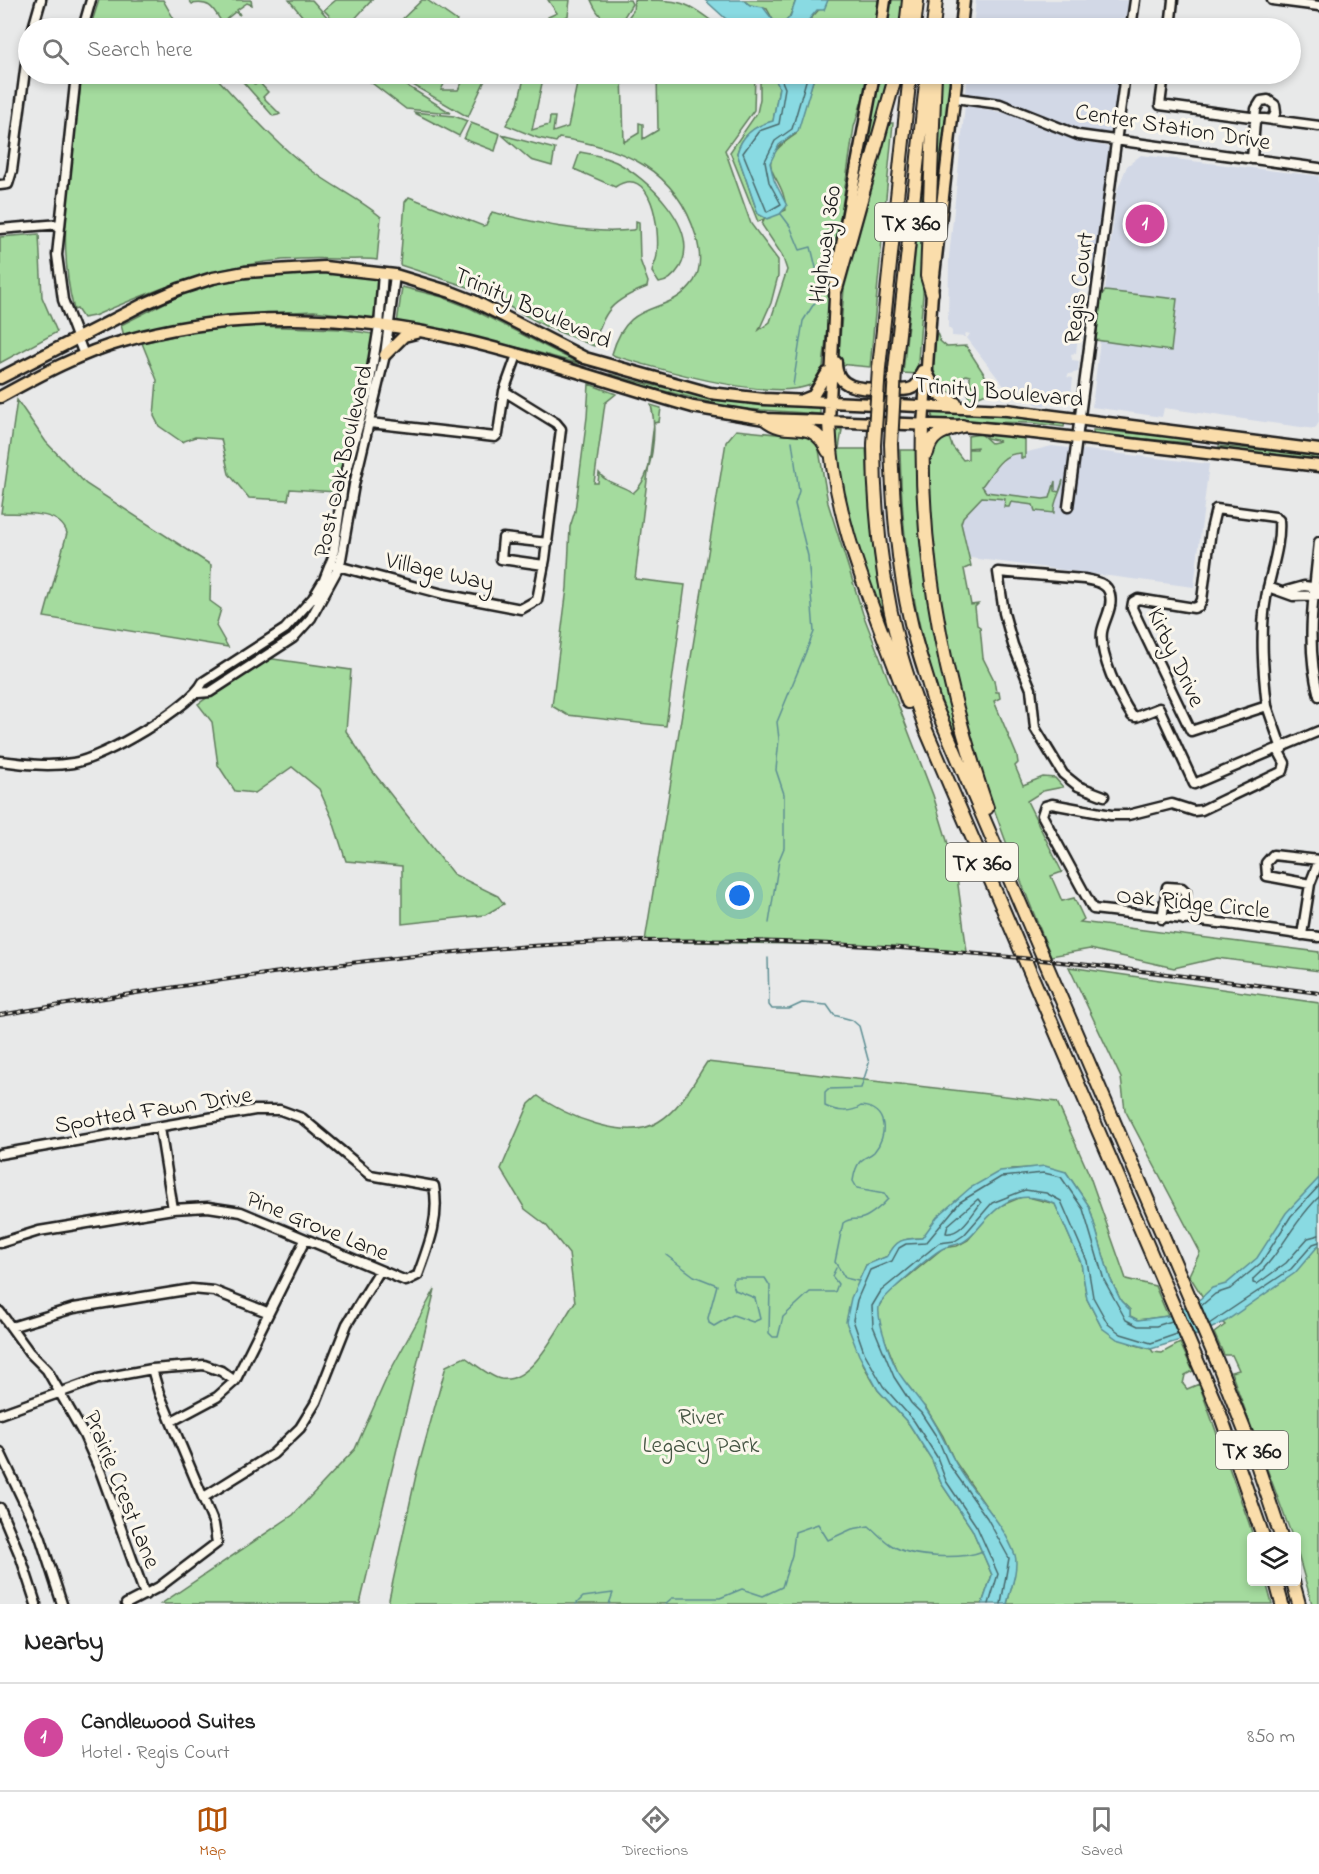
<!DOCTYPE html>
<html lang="en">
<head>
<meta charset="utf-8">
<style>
	body { margin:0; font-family:"Indie Flower",sans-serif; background:#f6f6f6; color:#222 }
	.controls { position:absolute; right:18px; bottom:18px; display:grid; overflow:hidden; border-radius:6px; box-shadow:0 3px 9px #0003 }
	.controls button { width:54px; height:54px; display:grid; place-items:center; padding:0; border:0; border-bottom:2px solid #e0e0e0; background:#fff; color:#222; font:30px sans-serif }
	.you { position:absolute; left:740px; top:896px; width:21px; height:21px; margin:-15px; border:4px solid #fff; border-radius:50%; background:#1a73e8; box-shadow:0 0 0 9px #1a73e833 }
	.badge { display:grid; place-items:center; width:39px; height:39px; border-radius:50%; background:#b45309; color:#fff; font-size:20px; font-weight:700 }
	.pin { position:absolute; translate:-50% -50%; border:3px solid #fff; box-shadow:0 2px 6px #0006 }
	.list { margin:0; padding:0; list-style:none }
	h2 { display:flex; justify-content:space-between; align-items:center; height:78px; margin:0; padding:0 24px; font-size:26px }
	h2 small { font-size:20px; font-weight:400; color:#767676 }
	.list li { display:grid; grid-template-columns:39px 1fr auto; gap:18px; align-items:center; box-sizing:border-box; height:108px; padding:0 24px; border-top:2px solid #e0e0e0 }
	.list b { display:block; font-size:22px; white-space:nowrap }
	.list p { margin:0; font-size:20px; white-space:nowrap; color:#767676 }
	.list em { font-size:20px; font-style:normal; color:#767676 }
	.icon { flex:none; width:33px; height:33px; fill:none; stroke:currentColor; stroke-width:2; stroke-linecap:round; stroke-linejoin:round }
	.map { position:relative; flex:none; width:1319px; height:1604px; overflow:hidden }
	.search { position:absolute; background:#fff; box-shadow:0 3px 9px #0003; left:18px; right:18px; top:18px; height:66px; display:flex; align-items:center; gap:15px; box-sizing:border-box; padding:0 21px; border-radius:33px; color:#767676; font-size:22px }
	.sheet { height:186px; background:#fff }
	nav { display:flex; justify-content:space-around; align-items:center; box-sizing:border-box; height:84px; border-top:2px solid #e0e0e0; background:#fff; font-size:16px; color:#767676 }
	nav a { display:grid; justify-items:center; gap:3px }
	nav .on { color:#b45309 }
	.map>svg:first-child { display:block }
</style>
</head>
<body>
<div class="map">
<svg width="1319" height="1604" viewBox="0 0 1319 1604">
	<rect width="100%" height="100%" fill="#e8e9e9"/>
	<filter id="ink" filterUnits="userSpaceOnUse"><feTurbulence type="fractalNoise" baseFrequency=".0167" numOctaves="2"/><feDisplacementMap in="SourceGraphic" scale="12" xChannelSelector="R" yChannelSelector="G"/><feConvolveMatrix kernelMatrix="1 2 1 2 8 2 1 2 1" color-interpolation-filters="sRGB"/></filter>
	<g filter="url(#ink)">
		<path fill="#d2d8e6" d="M976,0h154l-4,28h-153z
			M968,74h152l-8,62 -48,-10 -59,-25 -39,-7z
			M965,105l45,9 64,26 36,7 -15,128 -7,13h-6l-3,4 4,1 -7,60 -5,1 1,6 7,1 -1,11 -9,2 -2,3 6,1 -3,25 -18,-2v-6l-6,3 -1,8 -10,-2 1,-7 -3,-4h-2l-1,5 -19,-5 3,-4 -2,-2 -5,3 -40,-52 3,-4 -4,-1 -1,4 -13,-1v-5l-4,-4 1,-70z
			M1141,155l178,21v246l-4,7 -151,-21 -2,9 -70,-10 8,-67 71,11 6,-52 -72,-8 12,-100 10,-25z
			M1052,446l157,18 -15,123 -239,-31 -6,-28 32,-45 26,-26z"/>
		<path fill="#a4db9e" stroke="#607c5d" stroke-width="1.5" d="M99,0h64l16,28h-89z
			M189,0h62l1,5 -5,-2 -10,7 3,5 -5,-3 -11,9v5c-10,-15 -12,-26 -32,-22z
			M289,0h23l25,28h-25z
			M336,0h36l-22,24 14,4h-23l-17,-18z
			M422,0h5l30,21 -4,7h-60z
			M548,0h22l-2,16 -9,3 -5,9h-6v-11l9,-4z
			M591,0h39l2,4 -8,13c-18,10 -26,-1 -33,-17z
			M634,0c49,0 50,0 87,28h-101l13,-17z
			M743,0h53c-5,13 -8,29 -24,28l1,-8 -6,-11 -17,-4z
			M828,0h50l-2,28h-74z
			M890,0h13l-3,28h-14z
			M82,74h132l-4,5 5,-3c31,33 60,67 96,94 22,17 49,29 70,47l-4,43c-12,-2 -27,0 -41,-1 -90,-4 -160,21 -242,57l-11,2 -6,-9 -3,1c-20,-75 0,-160 8,-236z
			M236,74h10l9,11 4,-3 9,10 -5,5 17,17 -2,1 -5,1z
			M360,74h28l63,39 -45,-4z
			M394,74h33l-4,9h16l4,-7 4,2 -6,12h17l9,-16h18v6l-17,37z
			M521,74l17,2 6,-2 -12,56 17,-5 1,-8h5l-2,15 15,-5 11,-53h43l2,68 15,-9v-10l4,1v15l15,-9 -1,-56h98l-1,36 -29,40 26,74 27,36v16l-7,27 -12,27 11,-8 17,-52 -5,-15 -20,-30 2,-6 -6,3 -28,-70 27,-39 3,-14v-25h13l6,13 -6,35c-17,3 -31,13 -36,31l21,61 9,4 19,-8c-1,-38 -40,-43 10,-76l19,-60h55l-16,53 -19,127 -13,122c-24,36 -170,-9 -207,-20l-3,-2c17,-60 56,-35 82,-73 8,-13 6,-31 2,-45 -20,-67 -73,-89 -137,-98l-3,4 -18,-4 -32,-13 12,-21 6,-26z
			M878,74h11l-34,127z
			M941,74h12l-14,131h-4z
			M413,112l41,4 13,5 -8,15z
			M471,123l29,11 -5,17 -31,-12z
			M890,123h3l-23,244 -32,-3 6,-75z
			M502,135l53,14 -3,17 -21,-6z
			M580,152c12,2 25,5 36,10 31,16 85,66 64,105 -5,8 -12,15 -21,16l-7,-11c1,-7 5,-12 5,-18 3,-25 -5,-91 -42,-67l-41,-18z
			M923,178h3l-3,116 -6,80 -14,-1z
			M409,197l74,29 3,-1 6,-13c46,11 94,23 141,18l3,-2v-7l3,1 1,38 8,22 -1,5c-34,13 -44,23 -53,59l-47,-19 -67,-36 -80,-26 5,-63z
			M39,234l3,63 15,35 -57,31v-126z
			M283,273h41l52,5 3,9 -5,31 -60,-7 -65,3 -59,6 -66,16 -3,-11 63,-32 29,-9z
			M402,287l40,10 28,11 110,56 -55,-15 -128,-25z
			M1105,291l72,8 -6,52 -75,-11 5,-45z
			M254,326l87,3 32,5 -10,55 -26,103 -47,-3 -2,11 -39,-2 -20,-24 -8,-35 -26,-2 -13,5 -23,-16 -5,-10 3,-36 -15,-37 56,-12z
			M937,333l3,8 7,6 19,-1 31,48 -11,-1 -7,3 -1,-10 -1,12h-6l-3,-2 1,-10 8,-1 -7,-1v-8l-4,-1 -10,7 -6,14c-22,-13 -18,-41 -13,-63z
			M610,374c67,20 134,29 204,32l6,2v6l-88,-6 -126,-32z
			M589,384l27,10 -11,9 -11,80h4l1,-10c8,11 23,12 34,20 21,-17 24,-64 18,-88l10,3 -2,14 -5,1 -19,156 50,6 -19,141 -99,-11 -15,-9 15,-118 3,-61 5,-16 12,-94z
			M17,400l29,42 40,42 125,81 -1,36 11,8 -5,17 12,21 -184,-30 23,-84c-8,-24 -45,-19 -66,-20z
			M933,412l80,3 52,7 -1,5 -32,-4 -100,-2z
			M736,430l81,8 11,65 35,111 70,181 23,75 11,82 -116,-7 -206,-4 81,-499z
			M833,430h9l-3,19h27l6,89 12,85 -33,-85z
			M1093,430l97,8v5l-97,-9z
			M984,433l41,3v22h-4v-5c-20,0 -28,19 -39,33l4,6 57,7 7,-1 5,-17v10l4,1 4,-12c-2,13 -10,21 -9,33l-19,-2 -2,-6 -22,-3 -2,5h-5l1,-8 -23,-2 -19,20 -2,6 10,43 -7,3 7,36 7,-1 -3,3 2,18 3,2 3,31 11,22 2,12h3l1,6 -6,3 23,55 1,7 -3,3 8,19 20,-8 12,1 8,9 -20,4 -16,10 35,71 -11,4 11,25 12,-3 10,21 -4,3 239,30v19l-102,-13 -43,10 -84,-19 -39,7c-44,-107 -88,-220 -108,-335 -9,-51 -12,-103 -15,-155h2l4,-21 14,-10 4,11 11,14 5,-1v-10h9v-2l-9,1v-12l13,-2 10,9 9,-2 -13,-3z
			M1219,446l99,9 -1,4 -98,-10z
			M900,450h17l44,296 -4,-3c-9,-24 -19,-49 -26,-74 -21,-71 -30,-146 -31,-219z
			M266,658l85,12 -5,61 27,41 80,102 45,22 6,8 -19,11 -83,9v-58l-56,-5 -14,-43 -13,-29 -27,-22 -37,26 -20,-2 -17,-26 -6,-43 -14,-18z
			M1069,967l250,36v601h-7l-15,-53 -1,-15h-4l-61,-164 8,-2 -7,-15h-8l-10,-22 11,-8 -13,-13 -23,-37 11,-23 -75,-142 -4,-32z
			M707,1062l350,40 32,72 37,105 29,7 13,30 -30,4 -8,-4v-6l-9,-9 -11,-23 -21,-72 -23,-34 -35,-4 -19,1 -90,69c-16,0 -26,2 -34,18l-22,9 -19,56 18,47 13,22 31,34 23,36 9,23 31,46 20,46 -10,29h-594l28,-129 30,-109 19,-9c10,7 25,20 36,22 32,5 58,-54 74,-77l-6,-48 -23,-29 -21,-16 -24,-40 28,-65 9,-8c27,20 89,46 120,26 23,-14 35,-39 49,-60z
			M1024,1196l31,8 26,59 6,36 15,29 30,16 19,5 2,3 9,1 18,-10 13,28 -8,4 -2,9 4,5 12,-5 50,139 4,13 -1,46h14l6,22h-265l6,-23 -21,-66 -38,-55 -11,-24 -17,-28 -10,-9 -3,-7 -14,-17 -20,-50 -1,-18 9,-13 56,-46 14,-2 11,-6 27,-32z
			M435,1289l-75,315h-199l132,-89 62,-66 33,-74z"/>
		<path fill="#89dae2" stroke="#5d8e93" stroke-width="1.5" d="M705,0h38l7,5 13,2 10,13 -1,8h-36z
			M796,0h32l-4,10h-7l-15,18h-24l12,-11z
			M773,74h42l-17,57 -19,14 -9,18 4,17 13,26 -7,8 -13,5 -9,-5 -21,-61c5,-19 19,-28 36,-32l6,-34z
			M1045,1166l21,6 23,34 21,72 11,23 9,9v6l8,4 30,-4 32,-17 12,-11 14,-4 31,-26 29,-45 33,-35v67l-24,28 -69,48 -26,13 -49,15 -34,-10 -15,-11 -15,-29 -6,-36 -26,-59c-38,-17 -56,-1 -80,28 -12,13 -16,11 -31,16 -9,3 -59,47 -64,56 -6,11 13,62 21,72 8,12 19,24 27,36 10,15 17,31 26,48 17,33 48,59 61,95 4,14 -5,36 -8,49h-25l10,-29 -20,-46 -31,-46 -9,-23 -23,-36 -31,-34 -19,-35 -13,-33 5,-24 15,-33 22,-9c9,-18 16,-17 34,-18l15,-21 33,-29 30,-17z"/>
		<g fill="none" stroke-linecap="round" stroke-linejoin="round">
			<path stroke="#48686b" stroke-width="1.5" d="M779,74l6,14 -6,36 -20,7 -16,22 24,59 14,-8 -12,-22 -4,-21 10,-20 17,-12 16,-55
				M1319,1197c-26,24 -39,59 -66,82v4l4,1 29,-21 22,-25 11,-3
				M978,1199l3,4c-9,11 -20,32 -35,30l2,-8z
				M1201,1306l14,-12 15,-5 31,-26 30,-47 28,-30
				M1209,1324l82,-55 22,-25 6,-2
				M989,1604l9,-30 -21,-47 -31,-46 -9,-24 -23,-36 -31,-35 -19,-34 -11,-32 4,-20 13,-30 22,-9 7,-13 7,-4 20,-1 34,-41 41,-25 43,-4 17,4 22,32 21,71 22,40 12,6h18l16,-5
				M1001,1604l8,-46 -22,-40 -39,-55 -10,-24 -17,-26 -10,-10 -17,-26 -21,-51 -1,-20 9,-15 58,-48 16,-2 9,-6 28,-32 33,-13 21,3 15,8 26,60 6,36 15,27 13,10 30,9 26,-9"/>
			<path stroke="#5d8e93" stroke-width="1.5" d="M781,214l9,12 10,24 11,-3 8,33 -2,19 -14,22 -10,64
				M769,923l10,-63 5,-12v-54l-8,-24 3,-31 -2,-17 37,-90 -6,-76 -13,-52 4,-13 -7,-50
				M768,958l1,47 3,4h17l13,-6 25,2 7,10 18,5 7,6 10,37 -8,25 -33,1 -3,3v14c12,6 26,7 36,0 27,2 27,30 13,46 -4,4 -12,6 -15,11 -4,5 -5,12 -6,18l4,7 27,5 4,6c-5,6 -17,16 -25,19 -8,3 -12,-1 -20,5l-8,39 10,16 13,3
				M666,1255l28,21 23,9 -9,33 1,5 5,3 19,-11 20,7 7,-3 -5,-21 -20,-8 -3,-8 2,-4h31l5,8 -1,47 4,4h5l5,-20 27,-25h25l3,-8 -6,-8 4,-8
				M576,1604l7,-7 30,-4 -4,11
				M665,1604l7,-6h48l22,-9 21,7 19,-9 10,-32 3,-23 23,-8 10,16 24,-11 17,-3c7,6 14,14 22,19 20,13 70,15 92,6"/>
			<defs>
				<path id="minor" d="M1272,0l47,6
					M33,28l8,-28
					M83,28l8,-28
					M1131,28l4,-28
					M1170,28l3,-28
					M76,74l-19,181 6,45 21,55
					M1164,74l-4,31 159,21
					M955,98l45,6 78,31 241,33
					M1252,159l4,-50 5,-8 7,-1 7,5 1,7 -4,8
					M0,185l8,-1 4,-13 16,-124
					M0,229l60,-5
					M370,423l125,14 3,-3 6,-43
					M1068,507l57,-433
					M1319,542c-5,51 -14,104 0,154
					M330,564l113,30 78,15 16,-9 8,-41 16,-130 -5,-6 -52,-32 13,-36
					M544,565l-43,-6 2,-21 45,5
					M1268,587l25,9 26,-1
					M1286,591l18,-5 15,2
					M198,693l12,-1 83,-54 18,-20 29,-53 14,-80 31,-130 10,-80
					M1267,706c-4,-35 -7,-73 -1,-108 4,-25 15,-52 13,-78l-4,-3 -59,-8 -5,21 -9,70 -3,6 -5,2 -56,-9 -5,3 -1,6 59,123 76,-25 15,43
					M1278,750l7,13 -2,8 -81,39 -8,1 -22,-7 -44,11h-17l-59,-11 -7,2 -3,9 51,94 135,15 91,13
					M0,761c24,3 49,6 73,2 29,-4 118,-56 130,-81l82,-53 28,-31 11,-18 9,-23 11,-79 25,-91 10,-61 4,-53
					M1104,796l-26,-10 -15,-12 -28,-46 -4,-39 -18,-44 -9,-32 -6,-41 86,7c11,2 24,4 26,16 3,13 -6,25 -8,37 -3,23 17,64 30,84l4,1 23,-9 35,76 125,-53
					M1310,884l-43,-8 -1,-13 7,-8 46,5
					M1162,919l5,-32 15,1 4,4 -2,28
					M1302,935l8,-51 9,-23
					M160,1128l13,81
					M0,1154l255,-44h25l22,8 68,57 64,11c6,32 -5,59 -16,89l-12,6 -165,-69 -33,-5 -35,2 -134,22 -39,12
					M0,1312l29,40 18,18 37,65 17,38 44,122
					M11,1327l63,-19 118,-19 22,2 53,21
					M0,1414l98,-35 54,-10 52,-4 17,6 14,10
					M172,1421l45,-24 18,-16 70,-141
					M0,1452l40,84 22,68
					M204,1497l69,-43 27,-26 16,-26 31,-78 32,-52
					M0,1508l21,50 15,46
					M126,1604l33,-17 58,-44 -3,-19 -55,-131 -7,-24"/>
				<path id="major" d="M881,28l4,-28
					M961,28l3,-28
					M385,355l19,-19 12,-3
					M836,362c-1,29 30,27 50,27 9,0 20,3 28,-2 6,-4 6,-10 8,-16
					M927,373l11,21 18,9
					M0,378l144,-74 35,-15 34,-11 32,-6 79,-5 71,8 56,17 23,9 111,57 125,35 54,6 243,11 312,40
					M0,397c40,-22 80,-44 124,-56 108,-31 229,-27 338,-1 78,18 154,45 231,67l72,12 197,7 72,7 285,33
					M803,400l10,-4 14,-23
					M829,422l7,-145 38,-203
					M923,426l9,-133 25,-219"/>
				<path id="highway" d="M906,28l3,-28
					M914,28l3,-27
					M933,28l3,-28
					M836,289l60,-215
					M932,293l-5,-17 8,-202
					M879,368l31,-294
					M895,370l32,-296
					M765,419c24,20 46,-5 63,32
					M829,422c3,99 46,188 79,280
					M923,426c-4,129 22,260 64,382
					M891,444c2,59 6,121 20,179 6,27 16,53 23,80l285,663 33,83 29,87
					M874,445c0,68 8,136 25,202 7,28 18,56 27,83l294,684 43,122
					M927,453c4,-20 18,-22 35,-27
					M1276,1582l6,22
					M1293,1582l6,22"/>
			</defs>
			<use href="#minor" stroke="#1c1c1c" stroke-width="13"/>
			<use href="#major" stroke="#1c1c1c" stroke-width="15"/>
			<use href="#highway" stroke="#1c1c1c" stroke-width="16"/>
			<use href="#minor" stroke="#fbf7ec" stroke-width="8"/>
			<use href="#major" stroke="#faddab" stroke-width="10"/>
			<use href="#highway" stroke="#faddab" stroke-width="12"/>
			<defs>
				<path id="rail" d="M0,1015c213,-35 426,-69 642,-74 227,-5 452,23 677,52"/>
			</defs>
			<use href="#rail" stroke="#1c1c1c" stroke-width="4"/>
			<use href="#rail" stroke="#fbf7ec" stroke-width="1.5" stroke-dasharray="4.5" stroke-linecap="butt"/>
			<defs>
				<path id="highway-bridge" d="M891,444l4,-74
					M874,445l5,-77"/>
			</defs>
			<use href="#highway-bridge" stroke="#1c1c1c" stroke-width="16" stroke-linecap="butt"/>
			<use href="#highway-bridge" stroke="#faddab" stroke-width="12"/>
		</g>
	</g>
	<g text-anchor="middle" stroke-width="6" stroke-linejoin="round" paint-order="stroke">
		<g fill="#fbf7ec" stroke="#5f5e5a" stroke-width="1.5">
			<rect x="875" y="203" width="72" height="38" rx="4.5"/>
			<rect x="946" y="843" width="72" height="38" rx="4.5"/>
			<rect x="1216" y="1431" width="72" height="38" rx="4.5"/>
		</g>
		<g font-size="22" font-weight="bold" fill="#1c1c1c">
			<text x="911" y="230">TX 360</text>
			<text x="982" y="870">TX 360</text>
			<text x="1252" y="1458">TX 360</text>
		</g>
		<g font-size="24" fill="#1c1c1c" stroke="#fbf7ec">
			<text transform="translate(1173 126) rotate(9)" y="8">Center Station Drive</text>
			<text transform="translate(824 244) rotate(-82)" y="8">Highway 360</text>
			<text transform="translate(1078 288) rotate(-83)" y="8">Regis Court</text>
			<text transform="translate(533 307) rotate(24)" y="8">Trinity Boulevard</text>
			<text transform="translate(999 391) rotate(5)" y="8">Trinity Boulevard</text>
			<text transform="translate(342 461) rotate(-77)" y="8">Post Oak Boulevard</text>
			<text transform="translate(440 571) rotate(13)" y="8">Village Way</text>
			<text transform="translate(1177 657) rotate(65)" y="8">Kirby Drive</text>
			<text transform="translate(1193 902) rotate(6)" y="8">Oak Ridge Circle</text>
			<text transform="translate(153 1109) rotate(-9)" y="8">Spotted Fawn Drive</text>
			<text transform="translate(318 1225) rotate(22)" y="8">Pine Grove Lane</text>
			<text transform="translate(123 1489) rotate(68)" y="8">Prairie Crest Lane</text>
		</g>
		<g font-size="24" fill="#455543" stroke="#fbf7ec">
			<text x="701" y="1424">River<tspan x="701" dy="28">Legacy Park</tspan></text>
		</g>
	</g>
</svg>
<div class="controls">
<button><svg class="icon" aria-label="layers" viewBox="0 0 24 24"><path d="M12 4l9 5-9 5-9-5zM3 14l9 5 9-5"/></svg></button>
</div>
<div class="you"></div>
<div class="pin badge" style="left:1145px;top:224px;background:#d1479c">1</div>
<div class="search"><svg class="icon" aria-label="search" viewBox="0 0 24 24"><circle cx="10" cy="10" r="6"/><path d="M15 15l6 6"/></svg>Search here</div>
</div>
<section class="sheet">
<h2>Nearby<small></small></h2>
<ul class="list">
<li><span class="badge" style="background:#d1479c">1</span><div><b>Candlewood Suites</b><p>Hotel · Regis Court</p></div><em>850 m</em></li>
</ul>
</section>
<nav>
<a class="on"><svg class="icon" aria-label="map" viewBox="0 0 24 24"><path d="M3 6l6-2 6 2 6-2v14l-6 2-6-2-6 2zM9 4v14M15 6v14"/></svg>Map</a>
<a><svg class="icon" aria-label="directions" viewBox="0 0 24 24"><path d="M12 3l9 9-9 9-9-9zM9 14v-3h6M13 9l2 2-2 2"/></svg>Directions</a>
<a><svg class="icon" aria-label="saved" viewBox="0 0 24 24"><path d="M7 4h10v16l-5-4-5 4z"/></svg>Saved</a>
</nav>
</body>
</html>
